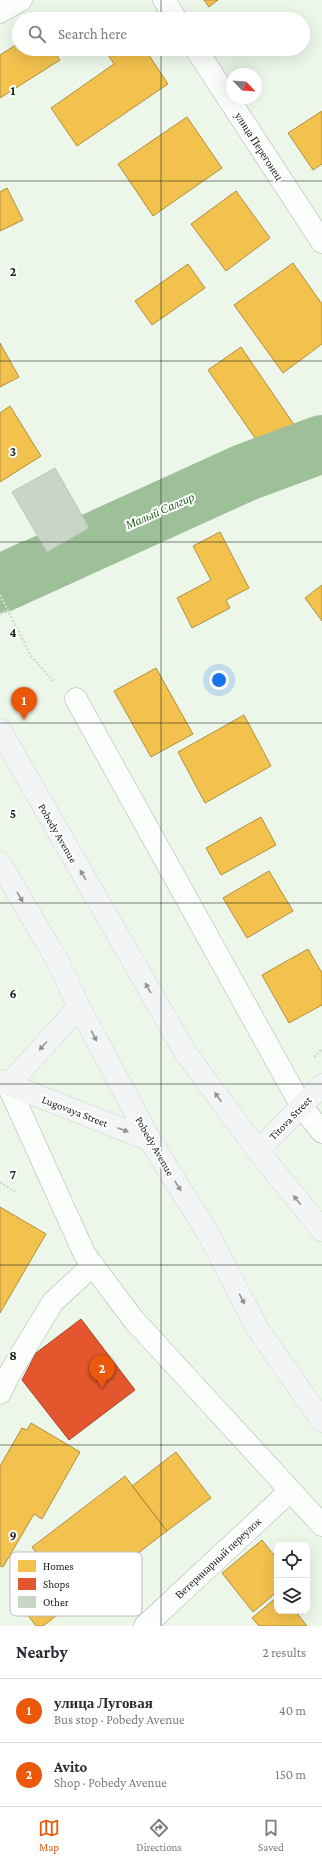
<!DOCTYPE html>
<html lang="en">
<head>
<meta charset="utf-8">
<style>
	body { margin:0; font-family:"Crimson Pro",serif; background:#f7f7f7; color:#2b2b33 }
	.controls { position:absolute; right:12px; bottom:12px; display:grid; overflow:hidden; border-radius:8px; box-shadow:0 4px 16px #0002 }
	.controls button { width:36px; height:36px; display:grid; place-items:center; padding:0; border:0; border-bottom:1px solid #e1e1e2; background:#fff; color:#2b2b33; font:20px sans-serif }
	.compass { position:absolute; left:226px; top:68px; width:36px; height:36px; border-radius:50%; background:#fff; box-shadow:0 4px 16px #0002; rotate:115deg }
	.you { position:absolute; left:219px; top:680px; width:14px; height:14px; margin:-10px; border:3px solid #fff; border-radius:50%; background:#1a73e8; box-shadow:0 0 0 6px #1a73e833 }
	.badge { display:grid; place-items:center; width:26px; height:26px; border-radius:50%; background:#ea580c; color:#fff; font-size:13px; font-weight:700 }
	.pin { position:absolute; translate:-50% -33px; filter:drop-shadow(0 1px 2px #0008) }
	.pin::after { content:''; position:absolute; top:21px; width:14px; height:12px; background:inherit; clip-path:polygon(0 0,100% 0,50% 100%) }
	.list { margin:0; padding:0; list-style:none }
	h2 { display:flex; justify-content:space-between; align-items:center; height:52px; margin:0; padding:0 16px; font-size:17px }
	h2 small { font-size:13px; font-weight:400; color:#7c7c81 }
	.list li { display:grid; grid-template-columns:26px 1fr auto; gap:12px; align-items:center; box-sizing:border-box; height:64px; padding:0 16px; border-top:1px solid #e1e1e2 }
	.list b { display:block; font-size:15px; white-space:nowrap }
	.list p { margin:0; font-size:13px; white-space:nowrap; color:#7c7c81 }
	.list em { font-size:13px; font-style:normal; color:#7c7c81 }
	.icon { flex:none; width:22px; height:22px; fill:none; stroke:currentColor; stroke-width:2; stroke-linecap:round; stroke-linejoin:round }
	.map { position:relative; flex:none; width:322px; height:1626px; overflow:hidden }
	.search { position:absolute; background:#fff; box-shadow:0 4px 16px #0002; left:12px; right:12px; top:12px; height:44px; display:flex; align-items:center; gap:10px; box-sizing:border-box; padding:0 14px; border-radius:22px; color:#7c7c81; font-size:15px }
	.sheet { height:180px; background:#fff }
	nav { display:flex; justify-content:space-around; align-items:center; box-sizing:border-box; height:56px; border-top:1px solid #e1e1e2; background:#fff; font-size:11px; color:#7c7c81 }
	nav a { display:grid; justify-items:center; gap:2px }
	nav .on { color:#ea580c }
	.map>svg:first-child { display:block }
</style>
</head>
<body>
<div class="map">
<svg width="322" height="1626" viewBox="0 0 322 1626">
	<rect width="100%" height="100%" fill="#ecf7ea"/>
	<path fill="#9ec099" d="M23,541l18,33 -41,21v-43z"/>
	<path fill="#f2c14e" stroke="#b0903d" d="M204,0h14l-9,7z
		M19,43v6h34l7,11 -60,38v-43z
		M104,49h41l23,35 -91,62 -26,-38 63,-44z
		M322,111v53l-9,6 -25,-37z
		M187,117l35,51 -69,48 -35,-52z
		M7,188l16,32 -23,11v-39z
		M236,191l34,47 -44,33 -35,-47z
		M293,263l29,41v40l-39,29 -49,-68z
		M188,264l17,24 -53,37 -17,-24z
		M0,343l19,34 -19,10z
		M241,347l56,82 -33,22 -56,-81z
		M10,406l31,50 -41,26v-69z
		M220,532l29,56 -23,12 4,8 -38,20 -15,-30 34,-18 -18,-34z
		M322,585v36l-17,-23z
		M156,668l37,66 -42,23 -37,-66z
		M244,715l27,51 -66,37 -27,-51z
		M261,817l15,28 -55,30 -15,-27z
		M269,871l24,40 -46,27 -24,-40z
		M308,949l14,24v32l-33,18 -27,-48z
		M0,1207l46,27 -46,79z
		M31,1423l49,29 -38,67 -8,-5 -31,53 -3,-1v-100l22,-38 5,2z
		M176,1452l35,46 -44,33 -35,-45z
		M125,1476l42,55 -93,71 -42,-55z
		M262,1540l15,19v33l-24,20 -31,-39z
		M47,1568l27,34 -31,24h-7l-24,-32z
		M277,1597v14h18l12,15h-48l-7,-8z"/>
	<path fill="#e4572e" stroke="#a64627" d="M81,1319l54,71 -66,50 -47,-60 14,-27z"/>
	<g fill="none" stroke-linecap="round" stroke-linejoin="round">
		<path stroke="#9ec099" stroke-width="58" d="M0,584l244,-111 78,-29"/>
	</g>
	<path fill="#c8d6c6" stroke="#bcc4ba" d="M55,468l34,60 -42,24 -35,-60z"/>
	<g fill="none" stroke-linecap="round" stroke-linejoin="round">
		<defs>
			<path id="minor" d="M164,0l12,19
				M0,12l21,-12
				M196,49l126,193
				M76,699l226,408 20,25
				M8,1085l77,170 48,64 189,206
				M0,1393l8,-17 45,-74 40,-37
				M145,1626l145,-135"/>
			<path id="major" d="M0,730l185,322 73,99 64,79
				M0,863l58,99 21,45 71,133 59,95 48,93 65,93
				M0,1081l150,59
				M8,1085l71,-78
				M258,1151l64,-66"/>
		</defs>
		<use href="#minor" stroke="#acb5ab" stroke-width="23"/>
		<use href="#major" stroke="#ced3ce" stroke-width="23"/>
		<path stroke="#d4d8d3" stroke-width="2.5" stroke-dasharray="2 2" stroke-linecap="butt" d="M0,595l31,61 23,26
			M0,614l8,-4
			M314,1057l8,-8
			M0,1182l17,11"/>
		<use href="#minor" stroke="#fcfefc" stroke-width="22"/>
		<use href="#major" stroke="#f2f4f6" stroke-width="22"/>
	</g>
	<defs><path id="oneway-solid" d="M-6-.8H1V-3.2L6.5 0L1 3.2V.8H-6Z"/></defs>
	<g fill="#8f9491">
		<use href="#oneway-solid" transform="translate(83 875) rotate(-120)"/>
		<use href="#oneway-solid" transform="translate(20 897) rotate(60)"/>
		<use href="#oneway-solid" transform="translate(148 988) rotate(-120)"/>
		<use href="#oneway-solid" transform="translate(94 1036) rotate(62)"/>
		<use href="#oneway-solid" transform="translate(43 1046) rotate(132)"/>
		<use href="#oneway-solid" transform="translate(218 1097) rotate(-126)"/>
		<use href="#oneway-solid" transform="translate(123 1130) rotate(21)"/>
		<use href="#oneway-solid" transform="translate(178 1186) rotate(58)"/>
		<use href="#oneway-solid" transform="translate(297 1200) rotate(-129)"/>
		<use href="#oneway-solid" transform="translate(242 1299) rotate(62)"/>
	</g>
	<path fill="none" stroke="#171e16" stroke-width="1" stroke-opacity="0.55" d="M161,0v19M161,49v1577M0,181h322M0,361h322M0,542h322M0,723h322M0,903h322M0,1084h322M0,1265h322M0,1445h322"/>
	<g text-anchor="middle" stroke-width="4" stroke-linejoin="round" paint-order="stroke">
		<g font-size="11" fill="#171e16" stroke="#fff">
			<text transform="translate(259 146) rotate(57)" y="4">улица Перегонец</text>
			<text transform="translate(58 833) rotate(60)" y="4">Pobedy Avenue</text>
			<text transform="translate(75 1111) rotate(21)" y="4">Lugovaya Street</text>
			<text transform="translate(290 1118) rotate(-46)" y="4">Titova Street</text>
			<text transform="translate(155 1146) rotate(60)" y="4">Pobedy Avenue</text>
			<text transform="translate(218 1558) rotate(-43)" y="4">Ветеринарный переулок</text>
		</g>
		<g font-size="12" font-style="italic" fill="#1e5a15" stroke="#fff">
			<text transform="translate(160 511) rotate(-24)" y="4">Малый Салгир</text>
		</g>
	</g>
	<rect x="10" y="1552" width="132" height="64" rx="6" fill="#fff" stroke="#b9bcb9" stroke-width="1"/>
	<rect x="18" y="1560" width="18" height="12" fill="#f2c14e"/>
	<rect x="18" y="1578" width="18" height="12" fill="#e4572e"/>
	<rect x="18" y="1596" width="18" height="12" fill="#c8d6c6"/>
	<g font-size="11" fill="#171e16">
		<text x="43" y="1570">Homes</text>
		<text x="43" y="1588">Shops</text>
		<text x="43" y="1606">Other</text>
	</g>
	<g font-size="13" text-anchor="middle" font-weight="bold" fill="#171e16" stroke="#fff" stroke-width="4" stroke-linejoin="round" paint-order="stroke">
		<text x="13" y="95">1</text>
		<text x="13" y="276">2</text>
		<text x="13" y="456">3</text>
		<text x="13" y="637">4</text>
		<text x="13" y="818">5</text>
		<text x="13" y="998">6</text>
		<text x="13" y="1179">7</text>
		<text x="13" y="1360">8</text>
		<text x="13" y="1540">9</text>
	</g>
</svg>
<div class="controls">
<button><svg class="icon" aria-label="locate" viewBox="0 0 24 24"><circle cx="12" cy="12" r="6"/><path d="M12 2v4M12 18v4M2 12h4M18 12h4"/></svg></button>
<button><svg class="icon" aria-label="layers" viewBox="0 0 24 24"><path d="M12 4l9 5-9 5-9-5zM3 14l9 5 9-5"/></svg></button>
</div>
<svg class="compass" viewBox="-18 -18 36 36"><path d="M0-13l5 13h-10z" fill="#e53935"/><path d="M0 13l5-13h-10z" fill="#7c7c81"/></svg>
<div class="you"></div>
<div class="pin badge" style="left:24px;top:720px">1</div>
<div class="pin badge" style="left:102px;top:1388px">2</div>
<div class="search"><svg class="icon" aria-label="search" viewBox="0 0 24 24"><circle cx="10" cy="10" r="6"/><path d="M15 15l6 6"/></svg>Search here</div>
</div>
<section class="sheet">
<h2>Nearby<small>2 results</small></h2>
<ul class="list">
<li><span class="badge">1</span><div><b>улица Луговая</b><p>Bus stop · Pobedy Avenue</p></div><em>40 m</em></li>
<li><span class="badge">2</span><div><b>Avito</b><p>Shop · Pobedy Avenue</p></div><em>150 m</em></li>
</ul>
</section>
<nav>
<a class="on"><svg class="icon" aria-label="map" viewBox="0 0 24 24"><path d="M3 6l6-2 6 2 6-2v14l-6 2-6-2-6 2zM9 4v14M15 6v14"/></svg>Map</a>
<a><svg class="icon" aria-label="directions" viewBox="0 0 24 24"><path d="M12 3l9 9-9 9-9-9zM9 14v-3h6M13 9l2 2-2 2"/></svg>Directions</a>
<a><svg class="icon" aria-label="saved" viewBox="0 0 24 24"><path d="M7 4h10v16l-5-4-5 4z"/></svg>Saved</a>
</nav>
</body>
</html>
